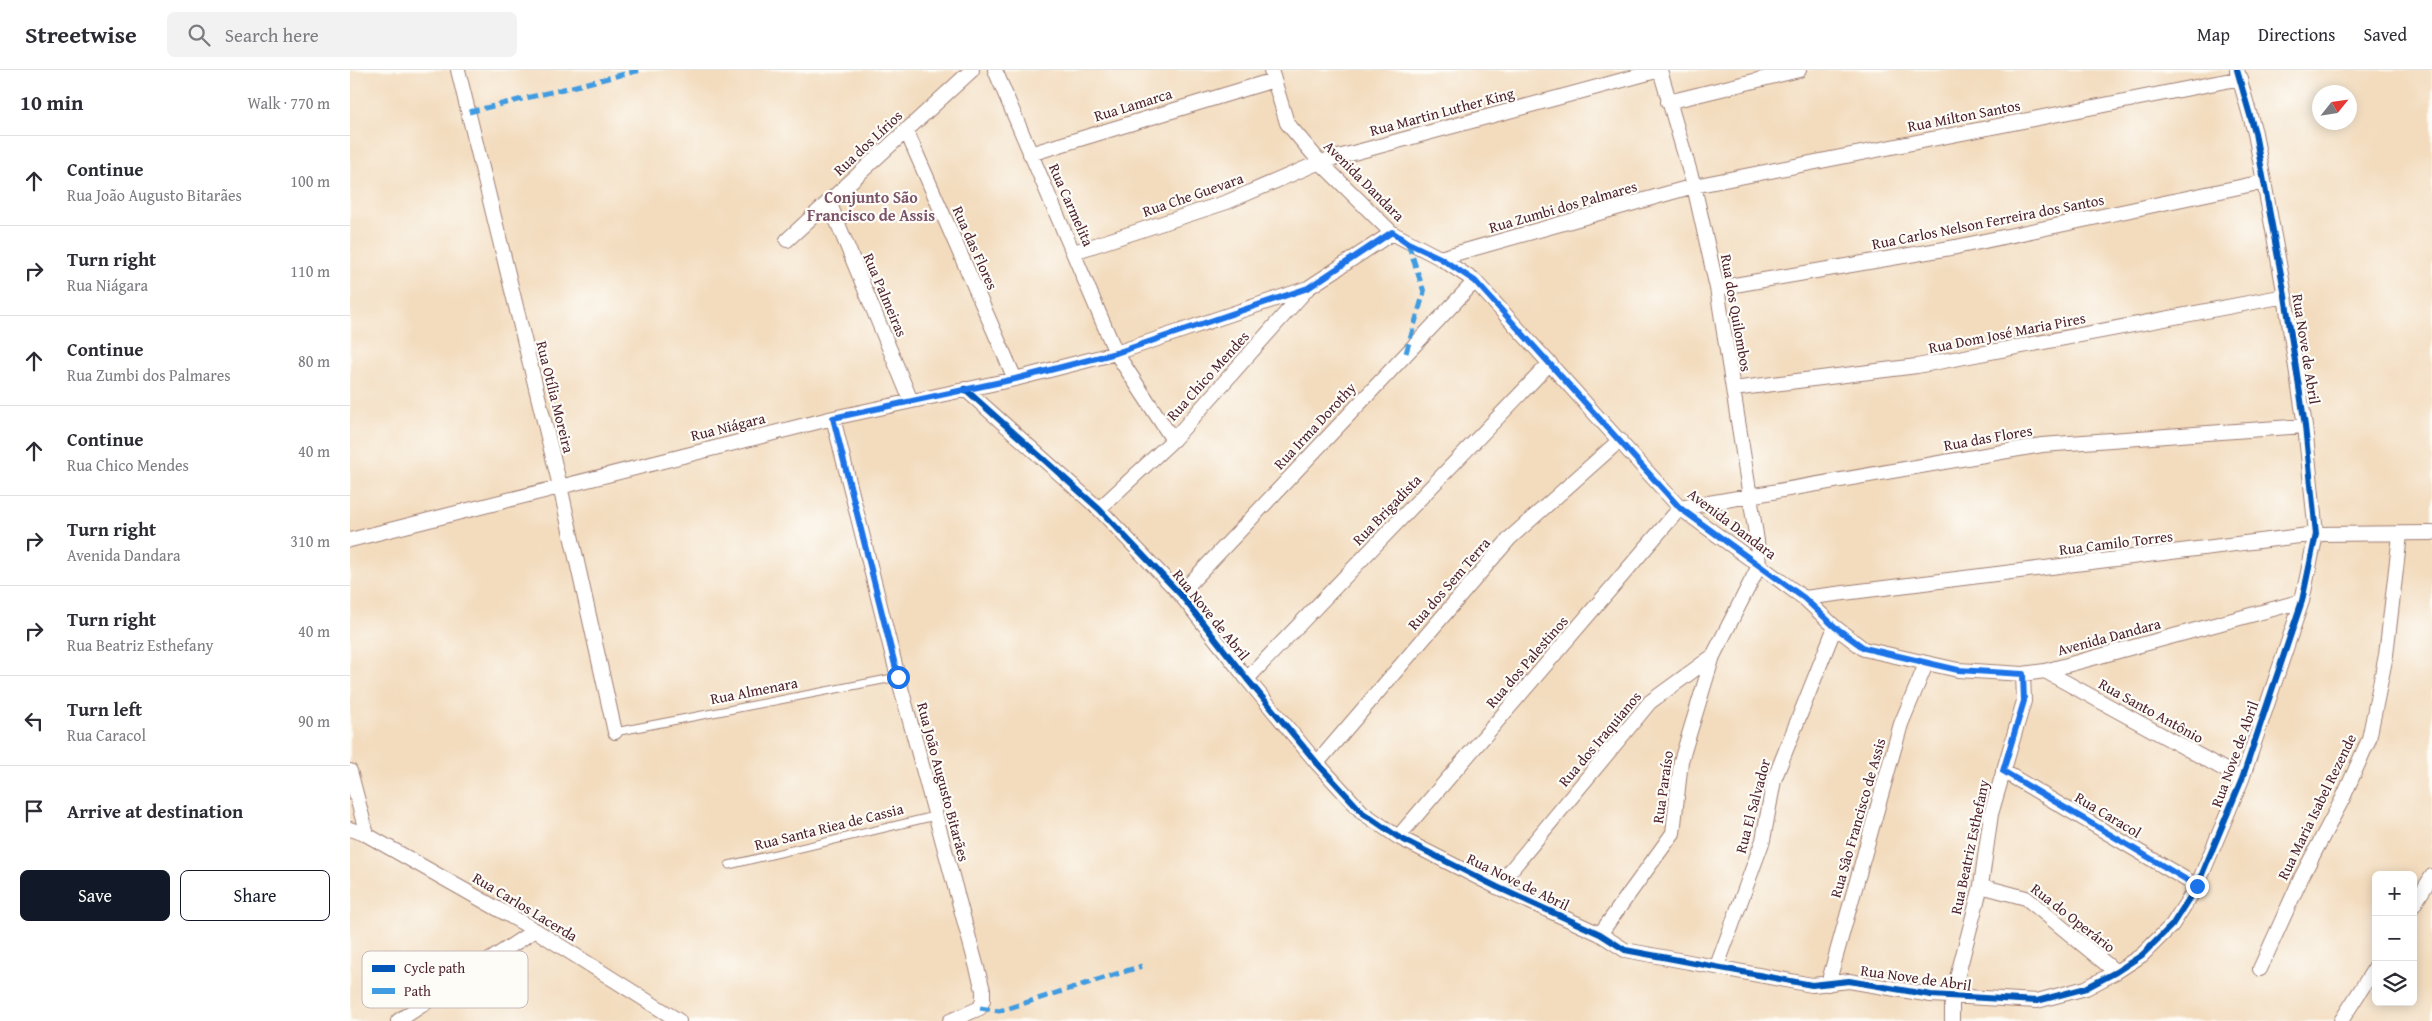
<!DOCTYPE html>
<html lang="en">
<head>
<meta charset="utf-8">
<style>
	body { margin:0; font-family:"Gentium Book Plus",serif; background:#f2f2f3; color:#2b2b33 }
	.controls { position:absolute; right:15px; bottom:15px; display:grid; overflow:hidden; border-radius:8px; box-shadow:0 2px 12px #0003 }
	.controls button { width:45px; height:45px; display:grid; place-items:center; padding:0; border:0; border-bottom:1px solid #e1e1e2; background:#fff; color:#2b2b33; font:25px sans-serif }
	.compass { position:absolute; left:1962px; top:15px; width:45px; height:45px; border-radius:50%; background:#fff; box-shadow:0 2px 12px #0003; rotate:60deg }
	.stop { position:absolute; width:15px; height:15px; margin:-11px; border:4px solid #1a73e8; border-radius:50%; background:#fff }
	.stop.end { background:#1a73e8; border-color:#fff; box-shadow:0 1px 5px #0008 }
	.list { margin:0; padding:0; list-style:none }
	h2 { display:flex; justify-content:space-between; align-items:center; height:65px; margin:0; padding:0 20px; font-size:21px }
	h2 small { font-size:16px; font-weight:400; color:#7c7c81 }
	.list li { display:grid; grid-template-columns:32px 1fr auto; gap:15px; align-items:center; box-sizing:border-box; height:90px; padding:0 20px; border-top:1px solid #e1e1e2 }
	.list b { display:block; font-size:19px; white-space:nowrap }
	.list p { margin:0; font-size:16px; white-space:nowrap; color:#7c7c81 }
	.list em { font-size:16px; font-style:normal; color:#7c7c81 }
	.actions { display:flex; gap:10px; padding:15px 20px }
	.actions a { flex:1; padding:11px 0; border:1px solid #111827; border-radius:8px; text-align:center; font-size:18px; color:#111827 }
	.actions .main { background:#111827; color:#fff }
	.icon { flex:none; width:28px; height:28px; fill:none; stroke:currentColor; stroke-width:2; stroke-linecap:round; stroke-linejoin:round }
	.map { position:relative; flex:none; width:2082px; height:951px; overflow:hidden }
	header { display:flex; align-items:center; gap:30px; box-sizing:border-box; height:70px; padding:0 25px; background:#fff; border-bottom:1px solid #e1e1e2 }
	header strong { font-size:24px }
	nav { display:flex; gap:28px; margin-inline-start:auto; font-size:18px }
	.search { width:350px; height:45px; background:#f2f2f3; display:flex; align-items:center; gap:12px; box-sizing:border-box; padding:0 18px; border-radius:8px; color:#7c7c81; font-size:19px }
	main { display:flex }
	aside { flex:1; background:#fff }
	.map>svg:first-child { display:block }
</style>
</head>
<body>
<header>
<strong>Streetwise</strong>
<div class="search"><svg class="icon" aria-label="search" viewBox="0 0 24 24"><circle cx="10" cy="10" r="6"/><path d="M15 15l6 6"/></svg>Search here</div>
<nav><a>Map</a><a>Directions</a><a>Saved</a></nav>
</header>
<main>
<aside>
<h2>10 min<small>Walk · 770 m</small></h2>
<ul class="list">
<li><svg class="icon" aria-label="ahead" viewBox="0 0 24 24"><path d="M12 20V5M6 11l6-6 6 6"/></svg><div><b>Continue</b><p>Rua João Augusto Bitarães</p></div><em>100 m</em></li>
<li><svg class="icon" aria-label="right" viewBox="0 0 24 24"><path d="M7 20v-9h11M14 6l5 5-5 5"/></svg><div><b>Turn right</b><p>Rua Niágara</p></div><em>110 m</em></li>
<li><svg class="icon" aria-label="ahead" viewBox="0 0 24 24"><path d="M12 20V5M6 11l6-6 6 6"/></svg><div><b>Continue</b><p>Rua Zumbi dos Palmares</p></div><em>80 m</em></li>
<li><svg class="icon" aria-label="ahead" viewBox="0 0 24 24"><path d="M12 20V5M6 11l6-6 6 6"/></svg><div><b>Continue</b><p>Rua Chico Mendes</p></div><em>40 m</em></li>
<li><svg class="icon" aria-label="right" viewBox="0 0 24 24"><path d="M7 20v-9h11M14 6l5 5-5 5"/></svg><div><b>Turn right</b><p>Avenida Dandara</p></div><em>310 m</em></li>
<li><svg class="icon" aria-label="right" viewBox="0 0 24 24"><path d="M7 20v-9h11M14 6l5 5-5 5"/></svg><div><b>Turn right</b><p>Rua Beatriz Esthefany</p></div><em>40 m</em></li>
<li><svg class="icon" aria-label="left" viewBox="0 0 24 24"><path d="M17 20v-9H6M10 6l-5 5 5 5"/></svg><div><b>Turn left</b><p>Rua Caracol</p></div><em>90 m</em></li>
<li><svg class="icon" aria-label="arrive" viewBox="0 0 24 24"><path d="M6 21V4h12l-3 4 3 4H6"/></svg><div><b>Arrive at destination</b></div></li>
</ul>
<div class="actions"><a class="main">Save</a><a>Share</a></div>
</aside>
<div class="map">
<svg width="2082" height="951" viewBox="0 0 2082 951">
	<rect width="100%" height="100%" fill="#fdfcf7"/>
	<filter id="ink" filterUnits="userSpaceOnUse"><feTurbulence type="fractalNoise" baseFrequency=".02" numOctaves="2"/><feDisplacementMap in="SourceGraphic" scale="10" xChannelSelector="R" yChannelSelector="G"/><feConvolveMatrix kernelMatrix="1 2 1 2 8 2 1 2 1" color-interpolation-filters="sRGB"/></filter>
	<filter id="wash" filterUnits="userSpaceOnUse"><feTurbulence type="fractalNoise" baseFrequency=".0096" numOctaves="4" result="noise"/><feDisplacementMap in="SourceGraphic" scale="20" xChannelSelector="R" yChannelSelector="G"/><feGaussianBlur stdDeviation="1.12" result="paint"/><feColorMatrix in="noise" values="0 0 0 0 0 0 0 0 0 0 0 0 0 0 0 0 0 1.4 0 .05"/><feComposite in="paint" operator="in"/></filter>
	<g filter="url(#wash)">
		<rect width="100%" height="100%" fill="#f3dcbe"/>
	</g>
	<g filter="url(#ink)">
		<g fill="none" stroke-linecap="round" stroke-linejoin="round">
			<defs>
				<path id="service" d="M265,662l283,-55
					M379,795l206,-49"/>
				<path id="minor" d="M108,0l102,416 55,246
					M645,0l121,283 57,87
					M921,0l16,53 33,39 72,71 48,25 35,23 205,227 124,90 31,29 29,22 94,21 65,4 22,-3 257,-70
					M1318,32l131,-32
					M556,60l109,249
					M680,84l244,-74
					M479,132l82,199
					M437,170l185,-170
					M724,182l153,-50 93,-40 340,-92
					M1090,188l254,-72 547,-108
					M1367,218l239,-41 307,-65
					M615,319l134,120 81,85 67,85 70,84 46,50 35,24 99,50 103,47 25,16 187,35 37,-4 82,14 106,6 49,-13 30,-16 26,-17 30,-30 25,-39 45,-107 60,-178 14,-67 -11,-108 -20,-130 -30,-163 -18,-63
					M1383,319l184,-23 368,-70
					M483,348l65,259 85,313v10l-3,8 -30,13
					M749,439l74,-69 135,-152 84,-55
					M0,470l483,-122 182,-39 101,-26 192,-65
					M830,524l295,-313
					M1454,528l512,-64 116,-1
					M1695,601l197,108
					M897,609l303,-316
					M967,693l193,-225 110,-98
					M0,701l17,64
					M1653,701l194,115
					M0,759l17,6 168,95 144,91
					M1048,767l282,-329 362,-63 263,-19
					M1631,816l45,12 90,74
					M1147,817l153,-185 63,-46 46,-90 -2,-25 -40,-253 -23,-102 -34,-116
					M2063,836l19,-30
					M1250,864l73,-101 8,-72 32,-105
					M1367,896l46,-126 11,-60 61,-153
					M1910,899l42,-93 41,-78 26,-59 17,-84 14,-120
					M1478,914l73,-260 25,-60
					M48,951l137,-91
					M1602,951v-24l29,-111 10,-72 33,-113 -1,-27
					M1991,951l35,-55"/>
			</defs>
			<use href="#service" stroke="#9e7e74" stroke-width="9"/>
			<use href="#minor" stroke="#9e7e74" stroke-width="16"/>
			<use href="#service" stroke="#fff" stroke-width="7"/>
			<use href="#minor" stroke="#fff" stroke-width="14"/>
			<path stroke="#409be1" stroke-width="5" stroke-dasharray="10 5" stroke-linecap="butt" d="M119,42l172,-42
				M1056,283l18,-61 -16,-49
				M630,938l19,3 143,-45"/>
			<defs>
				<path id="cycleway" d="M615,319l134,120 81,85 67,85 70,84 46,50 35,24 99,50 103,47 25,16 187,35 37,-4 82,14 106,6 49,-13 30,-16 26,-17 30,-30 25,-39 45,-107 60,-178 14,-67 -11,-108 -20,-130 -30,-163 -18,-63"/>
			</defs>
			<use href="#cycleway" stroke="#fdfcf7" stroke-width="9"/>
			<use href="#cycleway" stroke="#0057b8" stroke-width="6"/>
		</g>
	</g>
	<g fill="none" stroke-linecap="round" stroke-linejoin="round" filter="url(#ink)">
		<path stroke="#1a73e8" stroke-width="6" d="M548,607l-65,-259 182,-39 101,-26 192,-65 84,-56 16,11 32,15 35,23 205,227 124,90 31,29 29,21 94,22 65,4 1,27 -21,70 194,115"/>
	</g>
	<g text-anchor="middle" stroke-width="4.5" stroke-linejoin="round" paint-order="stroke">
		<g font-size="15" fill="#4a1f2b" stroke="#fdfcf7">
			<text transform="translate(783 35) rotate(-17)" y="5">Rua Lamarca</text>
			<text transform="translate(1092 42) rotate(-15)" y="5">Rua Martin Luther King</text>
			<text transform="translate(1614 46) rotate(-11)" y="5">Rua Milton Santos</text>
			<text transform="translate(518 73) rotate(-43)" y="5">Rua dos Lírios</text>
			<text transform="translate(1014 111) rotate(45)" y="5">Avenida Dandara</text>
			<text transform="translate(843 125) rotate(-19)" y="5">Rua Che Guevara</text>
			<text transform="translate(721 135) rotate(66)" y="5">Rua Carmelita</text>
			<text transform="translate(1213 137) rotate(-16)" y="5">Rua Zumbi dos Palmares</text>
			<text transform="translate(1638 152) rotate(-11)" y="5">Rua Carlos Nelson Ferreira dos Santos</text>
			<text transform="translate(625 178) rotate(66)" y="5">Rua das Flores</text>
			<text transform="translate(535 225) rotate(67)" y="5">Rua Palmeiras</text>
			<text transform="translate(1386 243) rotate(80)" y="5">Rua dos Quilombos</text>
			<text transform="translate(1657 263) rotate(-11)" y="5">Rua Dom José Maria Pires</text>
			<text transform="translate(1956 279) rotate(81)" y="5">Rua Nove de Abril</text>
			<text transform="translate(858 306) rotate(-48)" y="5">Rua Chico Mendes</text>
			<text transform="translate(205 327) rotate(76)" y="5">Rua Otília Moreira</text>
			<text transform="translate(965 356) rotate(-47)" y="5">Rua Irma Dorothy</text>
			<text transform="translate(378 357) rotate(-14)" y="5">Rua Niágara</text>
			<text transform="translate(1638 368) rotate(-10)" y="5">Rua das Flores</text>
			<text transform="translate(1037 440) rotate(-46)" y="5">Rua Brigadista</text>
			<text transform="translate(1382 454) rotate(37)" y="5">Avenida Dandara</text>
			<text transform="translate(1766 473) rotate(-7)" y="5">Rua Camilo Torres</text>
			<text transform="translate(1099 514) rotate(-49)" y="5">Rua dos Sem Terra</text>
			<text transform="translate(861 545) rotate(51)" y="5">Rua Nove de Abril</text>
			<text transform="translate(1759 567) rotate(-15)" y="5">Avenida Dandara</text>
			<text transform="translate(1177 592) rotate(-49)" y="5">Rua dos Palestinos</text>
			<text transform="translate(404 621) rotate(-11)" y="5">Rua Almenara</text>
			<text transform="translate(1801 641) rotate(29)" y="5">Rua Santo Antônio</text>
			<text transform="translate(1250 669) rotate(-50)" y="5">Rua dos Iraquianos</text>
			<text transform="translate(1885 684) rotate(-70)" y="5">Rua Nove de Abril</text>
			<text transform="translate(593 712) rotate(75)" y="5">Rua João Augusto Bitarães</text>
			<text transform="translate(1313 717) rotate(-82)" y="5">Rua Paraíso</text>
			<text transform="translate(1403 736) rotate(-75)" y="5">Rua El Salvador</text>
			<text transform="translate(1967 737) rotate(-64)" y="5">Rua Maria Isabel Rezende</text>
			<text transform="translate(1758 745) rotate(31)" y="5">Rua Caracol</text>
			<text transform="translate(1508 748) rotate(-74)" y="5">Rua Sâo Francisco de Assis</text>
			<text transform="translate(479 757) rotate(-14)" y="5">Rua Santa Riea de Cassia</text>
			<text transform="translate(1620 777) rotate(-78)" y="5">Rua Beatriz Esthefany</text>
			<text transform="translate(1168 812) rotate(26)" y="5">Rua Nove de Abril</text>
			<text transform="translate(175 837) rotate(31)" y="5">Rua Carlos Lacerda</text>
			<text transform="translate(1723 848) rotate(38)" y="5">Rua do Operário</text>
			<text transform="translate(1566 908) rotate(8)" y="5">Rua Nove de Abril</text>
		</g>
		<g font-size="16" font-weight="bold" fill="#7c546a" stroke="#fdfcf7">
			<text x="521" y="133">Conjunto São<tspan x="521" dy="18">Francisco de Assis</tspan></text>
		</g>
	</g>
	<rect x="12" y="881" width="166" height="57" rx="8" fill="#fdfcf7" stroke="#c7baba" stroke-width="1"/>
	<rect x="22" y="895" width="23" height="7" fill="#0057b8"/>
	<rect x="22" y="918" width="23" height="6" fill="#409be1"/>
	<g font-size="14" fill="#4a1f2b">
		<text x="54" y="903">Cycle path</text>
		<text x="54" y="926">Path</text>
	</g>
</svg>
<div class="controls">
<button>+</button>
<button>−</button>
<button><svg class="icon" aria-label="layers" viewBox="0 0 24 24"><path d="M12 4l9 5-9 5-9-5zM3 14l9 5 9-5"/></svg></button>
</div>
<svg class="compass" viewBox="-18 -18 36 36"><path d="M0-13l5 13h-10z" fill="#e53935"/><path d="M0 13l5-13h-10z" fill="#7c7c81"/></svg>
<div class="stop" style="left:548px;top:607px"></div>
<div class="stop end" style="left:1847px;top:816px"></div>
</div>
</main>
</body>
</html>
